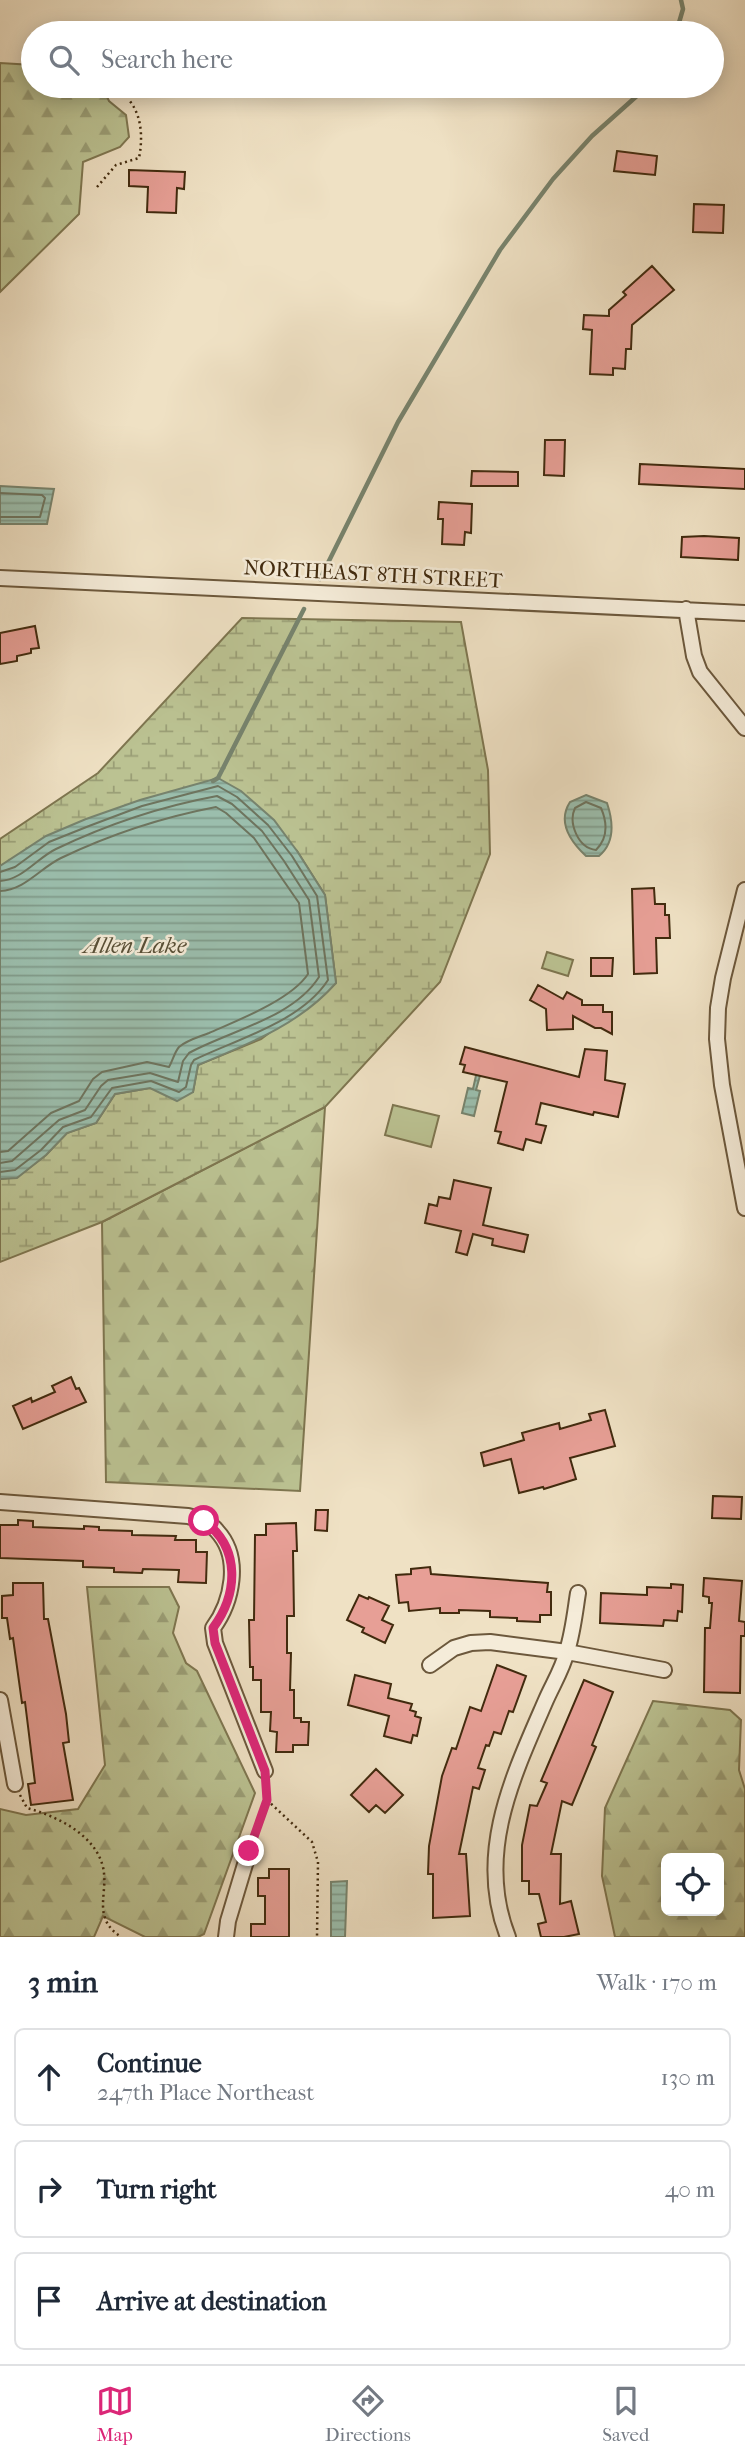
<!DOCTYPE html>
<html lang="en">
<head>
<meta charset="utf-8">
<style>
	body { margin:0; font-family:"IM FELL French Canon",serif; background:#f6f6f7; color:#1f2937 }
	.controls { position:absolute; right:21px; bottom:21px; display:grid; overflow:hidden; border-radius:10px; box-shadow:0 4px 18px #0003 }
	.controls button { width:63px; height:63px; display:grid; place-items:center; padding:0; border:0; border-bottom:2px solid #e0e1e3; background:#fff; color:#1f2937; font:35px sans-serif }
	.stop { position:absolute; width:21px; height:21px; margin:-16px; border:5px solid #db2777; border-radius:50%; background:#fff }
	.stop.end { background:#db2777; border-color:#fff; box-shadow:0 2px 7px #0008 }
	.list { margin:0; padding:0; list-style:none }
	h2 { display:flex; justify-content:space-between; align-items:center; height:91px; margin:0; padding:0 28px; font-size:30px }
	h2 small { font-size:23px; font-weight:400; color:#747a83 }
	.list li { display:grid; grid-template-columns:46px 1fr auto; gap:21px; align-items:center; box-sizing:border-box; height:98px; margin:0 14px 14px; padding:0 14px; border:2px solid #e0e1e3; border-radius:10px }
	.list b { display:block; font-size:26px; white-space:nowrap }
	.list p { margin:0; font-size:23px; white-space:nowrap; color:#747a83 }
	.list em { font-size:23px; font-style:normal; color:#747a83 }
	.icon { flex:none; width:38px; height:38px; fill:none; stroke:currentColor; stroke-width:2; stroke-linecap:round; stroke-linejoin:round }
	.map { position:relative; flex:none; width:745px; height:1937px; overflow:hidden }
	.search { position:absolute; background:#fff; box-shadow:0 4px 18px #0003; left:21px; right:21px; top:21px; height:77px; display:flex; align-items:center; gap:18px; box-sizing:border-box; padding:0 24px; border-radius:38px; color:#747a83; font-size:26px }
	.sheet { height:427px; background:#fff }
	nav { display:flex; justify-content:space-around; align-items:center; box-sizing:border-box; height:98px; border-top:2px solid #e0e1e3; background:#fff; font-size:19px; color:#747a83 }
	nav a { display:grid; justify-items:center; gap:4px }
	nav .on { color:#db2777 }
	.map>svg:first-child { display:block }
</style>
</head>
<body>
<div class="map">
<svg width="745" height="1937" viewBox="0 0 745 1937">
	<defs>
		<pattern id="forest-firs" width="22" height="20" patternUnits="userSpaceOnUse" patternTransform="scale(1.75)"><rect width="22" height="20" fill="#bbc292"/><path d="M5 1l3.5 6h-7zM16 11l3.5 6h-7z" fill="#9a9e76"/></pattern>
		<pattern id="wetland-marsh" width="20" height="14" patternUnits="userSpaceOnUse" patternTransform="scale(1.75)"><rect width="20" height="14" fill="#bbc292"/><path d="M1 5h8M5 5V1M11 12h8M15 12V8" fill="none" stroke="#9a9e76"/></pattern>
		<pattern id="water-rules" width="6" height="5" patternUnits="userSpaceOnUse" patternTransform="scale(1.75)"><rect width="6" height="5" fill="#9bbead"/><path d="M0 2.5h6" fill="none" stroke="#809b8b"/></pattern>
	</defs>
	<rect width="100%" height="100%" fill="#efe1c4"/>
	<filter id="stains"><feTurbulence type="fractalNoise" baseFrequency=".00286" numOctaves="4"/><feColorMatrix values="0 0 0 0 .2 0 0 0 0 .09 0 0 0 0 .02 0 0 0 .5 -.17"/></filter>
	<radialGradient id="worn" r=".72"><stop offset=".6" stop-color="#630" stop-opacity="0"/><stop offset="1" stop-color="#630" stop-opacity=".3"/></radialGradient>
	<path fill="url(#forest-firs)" stroke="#7e7650" stroke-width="2" fill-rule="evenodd" d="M0,63l33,2v21h69l7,15 17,14 3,22 -9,10 -37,15 -4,52 -79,78z
		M325,1107l-25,384 -194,-9 -4,-260z
		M87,1587h82l10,20 -6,26 13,30 11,8 58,122 -51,141 -6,3h-53l-42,-21 -9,21h-94v-128l26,6 52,-6 27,-44z
		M653,1701l77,9 11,10 -2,50 6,19v148h-130l-13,-61 3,-68zM719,1858v53h-53v-53z"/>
	<path fill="url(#wetland-marsh)" stroke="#7e7650" stroke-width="2" d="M242,618l219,4 27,148 2,84 -50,128 -115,125 -223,115 -102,40v-83l17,-2 29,-22 21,-22 29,-10 19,-29 35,-6 43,4 5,-27 63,-26 75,-56 -11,-88 -28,-44 -79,-73 -218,88v-27l98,-66z"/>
	<path fill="#bbc292" stroke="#7e7650" stroke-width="2" d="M547,952l26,8 -5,16 -26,-8z
		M393,1105l46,11 -8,31 -46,-12z"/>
	<path fill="url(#water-rules)" stroke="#77836d" stroke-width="2" d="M0,486l54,3 -7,35h-47z
		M218,778l23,13 33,29 23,31 28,44 11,88c-37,42 -88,61 -138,82l-5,27 -16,9 -27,-13 -35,6 -19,29 -29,10 -21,22 -29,23 -17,1v-313l46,-30 40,-17 54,-19z
		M586,795l21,8c6,18 9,39 -8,53h-13c-15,-14 -29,-34 -16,-54z
		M477,1071l4,1 -5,18 4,1 -6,25 -12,-3 6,-25 5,1z
		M347,1881l-2,56h-14v-55z"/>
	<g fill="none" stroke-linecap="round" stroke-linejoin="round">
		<path stroke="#6e745e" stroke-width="2" d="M0,493l42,2 3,3 -5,19h-40
			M586,802l15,6c6,14 7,30 -5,42 -18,-2 -28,-27 -21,-42z
			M0,872l15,-5 34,-25 40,-16 53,-20 76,-20 19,11 31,28 24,31 25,40 11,84c-27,42 -91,59 -134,80l-3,5 -5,22 -7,5 -28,-11 -39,7 -21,29 -28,10 -22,23 -26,20 -15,2
			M0,881c22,-1 37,-23 56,-32 50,-24 107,-43 161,-53l15,8 30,27 22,30 25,39 10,77c-26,41 -90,54 -130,76l-6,8 -5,21 -28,-9 -42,7 -7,6 -16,24 -26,10 -47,41 -12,2
			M0,891c25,-1 40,-23 61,-33 48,-23 103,-41 155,-51l10,6 28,25 45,65 9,71c-17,26 -72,47 -99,59 -10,4 -22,7 -30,14 -5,6 -6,13 -10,20l-22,-5 -45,10 -9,7 -14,22 -28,12 -43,38 -8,1"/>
		<path stroke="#77836d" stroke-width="4.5" d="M676,33l7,-24 -2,-9
			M320,579l78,-157 102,-172 53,-71 39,-43 56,-50
			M213,781l5,-3 86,-169"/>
	</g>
	<path fill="#e79f96" stroke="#412a0e" stroke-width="2" d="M617,151l40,5 -2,19 -41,-4z
		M129,170l56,2 -1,17 -7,-1 -1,25 -29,-1 1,-25 -19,-1z
		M694,204l30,1 -1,28 -30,-1z
		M652,266l22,24 -42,35 -1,24h-5l-1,20 -12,-1v7l-23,-1 2,-44 -9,-1 1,-14 25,1v-6l17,-15 -3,-3z
		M545,440h20l-1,36 -20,-1z
		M640,464l105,5v20l-106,-5z
		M472,471l46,1v14h-47z
		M439,502l33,2 -1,29 -6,-1 -1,13 -22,-1 1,-25h-5z
		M704,536l35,2 -1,22 -57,-3 1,-20z
		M35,626l4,22 -8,1v4l-14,3v5l-17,3v-31z
		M654,888l1,16h10v11h4l1,23h-14l1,35 -23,1 -2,-85z
		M591,958h22l-1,18h-21z
		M538,985l25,14 4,-7 15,8v5h21v7h9v22l-11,-6h-6l-22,-12v13l-26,1 -1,-21 -16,-9z
		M465,1047l114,30 6,-28 22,2 -2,29 20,4 -7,33 -24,-5 -1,3 -52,-12 -5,21 10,2 -5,17 -15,-4 -3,11 -25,-7 3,-11 -6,-1 12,-49 -44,-10 2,-7 -5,-1z
		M454,1180l37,8 -8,37 45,10 -4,17 -32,-7 1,-6 -20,-5 -6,21 -11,-3 5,-21 -36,-8 4,-19 8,2 2,-9 11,2z
		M71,1377l5,12 3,-1 7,14 -63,27 -10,-23 18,-8 1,4 23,-10 -3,-6z
		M605,1410l10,36 -45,12 6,21 -32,10 -1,-2 -24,6 -8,-34 -27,7 -3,-13 43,-13 -2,-7 37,-10 1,6 31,-9 -2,-6z
		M713,1496l29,1 -1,22 -29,-1z
		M316,1510h12l-1,21 -12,-1z
		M18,1520l15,1v6l51,2v-3l15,1v3l33,1v4l44,1 -1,4h21v12h11l-1,31 -28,-1 1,-12 -36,-1 -1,4 -28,-1v-4l-31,-1v-6l-83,-3v-33h18z
		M296,1523l1,28h-4l1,65h-7v37h4l-1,37h4v28h7v4h8l-1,23h-15v7h-17l1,-20 -7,-1 1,-19h-10v-32h-8v-13h-3l-1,-47h5l1,-85h11v-11z
		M430,1567l1,7 117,9 -1,9h4v23h-11v7l-23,-1v-3l-27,-1v-6l-31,-1v3h-19v-5l-31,3 -1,-9 -9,1 -3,-28 15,-1v-5z
		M704,1578l38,3 -3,40 6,1v14h-4l-1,57 -36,-1 1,-64h5l2,-25h-3v-6l-6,-1z
		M13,1583h30l1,36h4l18,95 3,28 -6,1 10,57 -42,5 -3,-21 7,-1 -10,-81 -3,1 -9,-65 -3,1 -3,-21h-5v-22l11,-1z
		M671,1584l12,1 -1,27 -4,-1 -1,10 -13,-1 -1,6 -63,-3 1,-30 46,2v-8l24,1z
		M359,1595l9,4 1,-2 20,9 -7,14 11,5 -8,18 -23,-11 2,-4 -17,-8z
		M497,1665l29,11 -13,36 -4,-1 -8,23 -7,-2 -5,14 -3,-1 -8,23 7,2 -6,19 -6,-2 -14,67h7l4,62 -37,2v-44h-5l1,-28 13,-70 10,-28 4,1 14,-42 11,4z
		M355,1675l36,9 -3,14 24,6 -2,6 6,2 -1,4 6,2 -4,18 -4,-1 -2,8 -27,-7 5,-20 -41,-11z
		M584,1680l29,12 -21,53 4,2 -24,58 -10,-4 -11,53h10l-1,50 11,-3 8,33 -15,3h-23l-3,-13 8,-2 -7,-28h-10v-13h-7v-36l8,-40 7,1 10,-23 -6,-2z
		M376,1769l27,26 -18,18 -9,-8 -7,7 -18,-17z
		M269,1869h20v68h-38v-13h14v-28h-7v-18h11z"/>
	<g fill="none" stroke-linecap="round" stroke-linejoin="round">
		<defs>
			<path id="minor" d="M0,578l745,35
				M686,609l8,47 6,16 45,56
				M745,890l-22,88 -5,30 -1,31 5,46 23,123
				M0,1502l188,14c11,3 22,6 29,15 25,27 15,71 -4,97l2,15 50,128
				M430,1665l24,-17 17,-5 19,-1 77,10 97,18
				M0,1700l15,84
				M226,1937l2,-16 21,-70
				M508,1937c-33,-83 5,-161 38,-237 7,-16 17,-32 21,-49 6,-19 8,-39 11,-58"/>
		</defs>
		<use href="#minor" stroke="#6c583c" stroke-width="18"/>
		<path stroke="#412a0e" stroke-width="2.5" stroke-dasharray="2 3.5" stroke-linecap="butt" d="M97,187l19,-22 23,-7c4,-20 3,-44 -11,-59
			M20,1795l7,13c29,8 68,26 76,59 6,27 -12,50 18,70
			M267,1800l45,42 6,20 -1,75
			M254,1839l13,-39 -1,-15"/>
		<use href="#minor" stroke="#f5ecd9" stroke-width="14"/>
	</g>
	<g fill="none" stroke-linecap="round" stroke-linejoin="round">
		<path stroke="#db2777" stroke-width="9" d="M204,1521c37,27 34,73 9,107l2,15 50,128 2,29 -18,51"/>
	</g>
	<g text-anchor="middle" stroke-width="5" stroke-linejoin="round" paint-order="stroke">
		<g font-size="21" fill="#412a0e" stroke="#f5ecd9">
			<text transform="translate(373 574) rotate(3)" y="7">NORTHEAST 8TH STREET</text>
		</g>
		<g font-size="23" font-style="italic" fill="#584f36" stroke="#f5ecd9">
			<text x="135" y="953">Allen Lake</text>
		</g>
	</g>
	<rect width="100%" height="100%" filter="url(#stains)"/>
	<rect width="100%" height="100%" fill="url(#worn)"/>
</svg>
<div class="controls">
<button><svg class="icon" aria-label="locate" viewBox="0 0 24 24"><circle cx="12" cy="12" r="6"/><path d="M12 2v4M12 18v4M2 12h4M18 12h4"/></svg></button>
</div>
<div class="stop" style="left:204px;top:1521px"></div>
<div class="stop end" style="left:249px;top:1851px"></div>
<div class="search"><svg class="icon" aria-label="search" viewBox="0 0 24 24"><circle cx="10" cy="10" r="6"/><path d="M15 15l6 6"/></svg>Search here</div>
</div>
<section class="sheet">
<h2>3 min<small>Walk · 170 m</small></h2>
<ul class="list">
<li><svg class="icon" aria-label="ahead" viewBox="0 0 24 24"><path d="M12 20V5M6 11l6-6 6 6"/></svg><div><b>Continue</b><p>247th Place Northeast</p></div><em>130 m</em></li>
<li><svg class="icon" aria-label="right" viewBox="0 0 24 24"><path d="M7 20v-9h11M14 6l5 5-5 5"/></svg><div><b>Turn right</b></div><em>40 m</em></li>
<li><svg class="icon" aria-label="arrive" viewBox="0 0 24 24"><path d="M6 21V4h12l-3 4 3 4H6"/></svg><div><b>Arrive at destination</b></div></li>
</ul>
</section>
<nav>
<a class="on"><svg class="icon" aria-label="map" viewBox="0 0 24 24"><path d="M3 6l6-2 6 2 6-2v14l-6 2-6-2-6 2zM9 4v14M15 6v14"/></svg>Map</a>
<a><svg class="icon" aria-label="directions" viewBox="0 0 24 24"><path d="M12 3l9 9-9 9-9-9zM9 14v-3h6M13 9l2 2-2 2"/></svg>Directions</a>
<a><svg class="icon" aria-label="saved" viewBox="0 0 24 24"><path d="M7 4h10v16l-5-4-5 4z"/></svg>Saved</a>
</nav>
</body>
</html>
